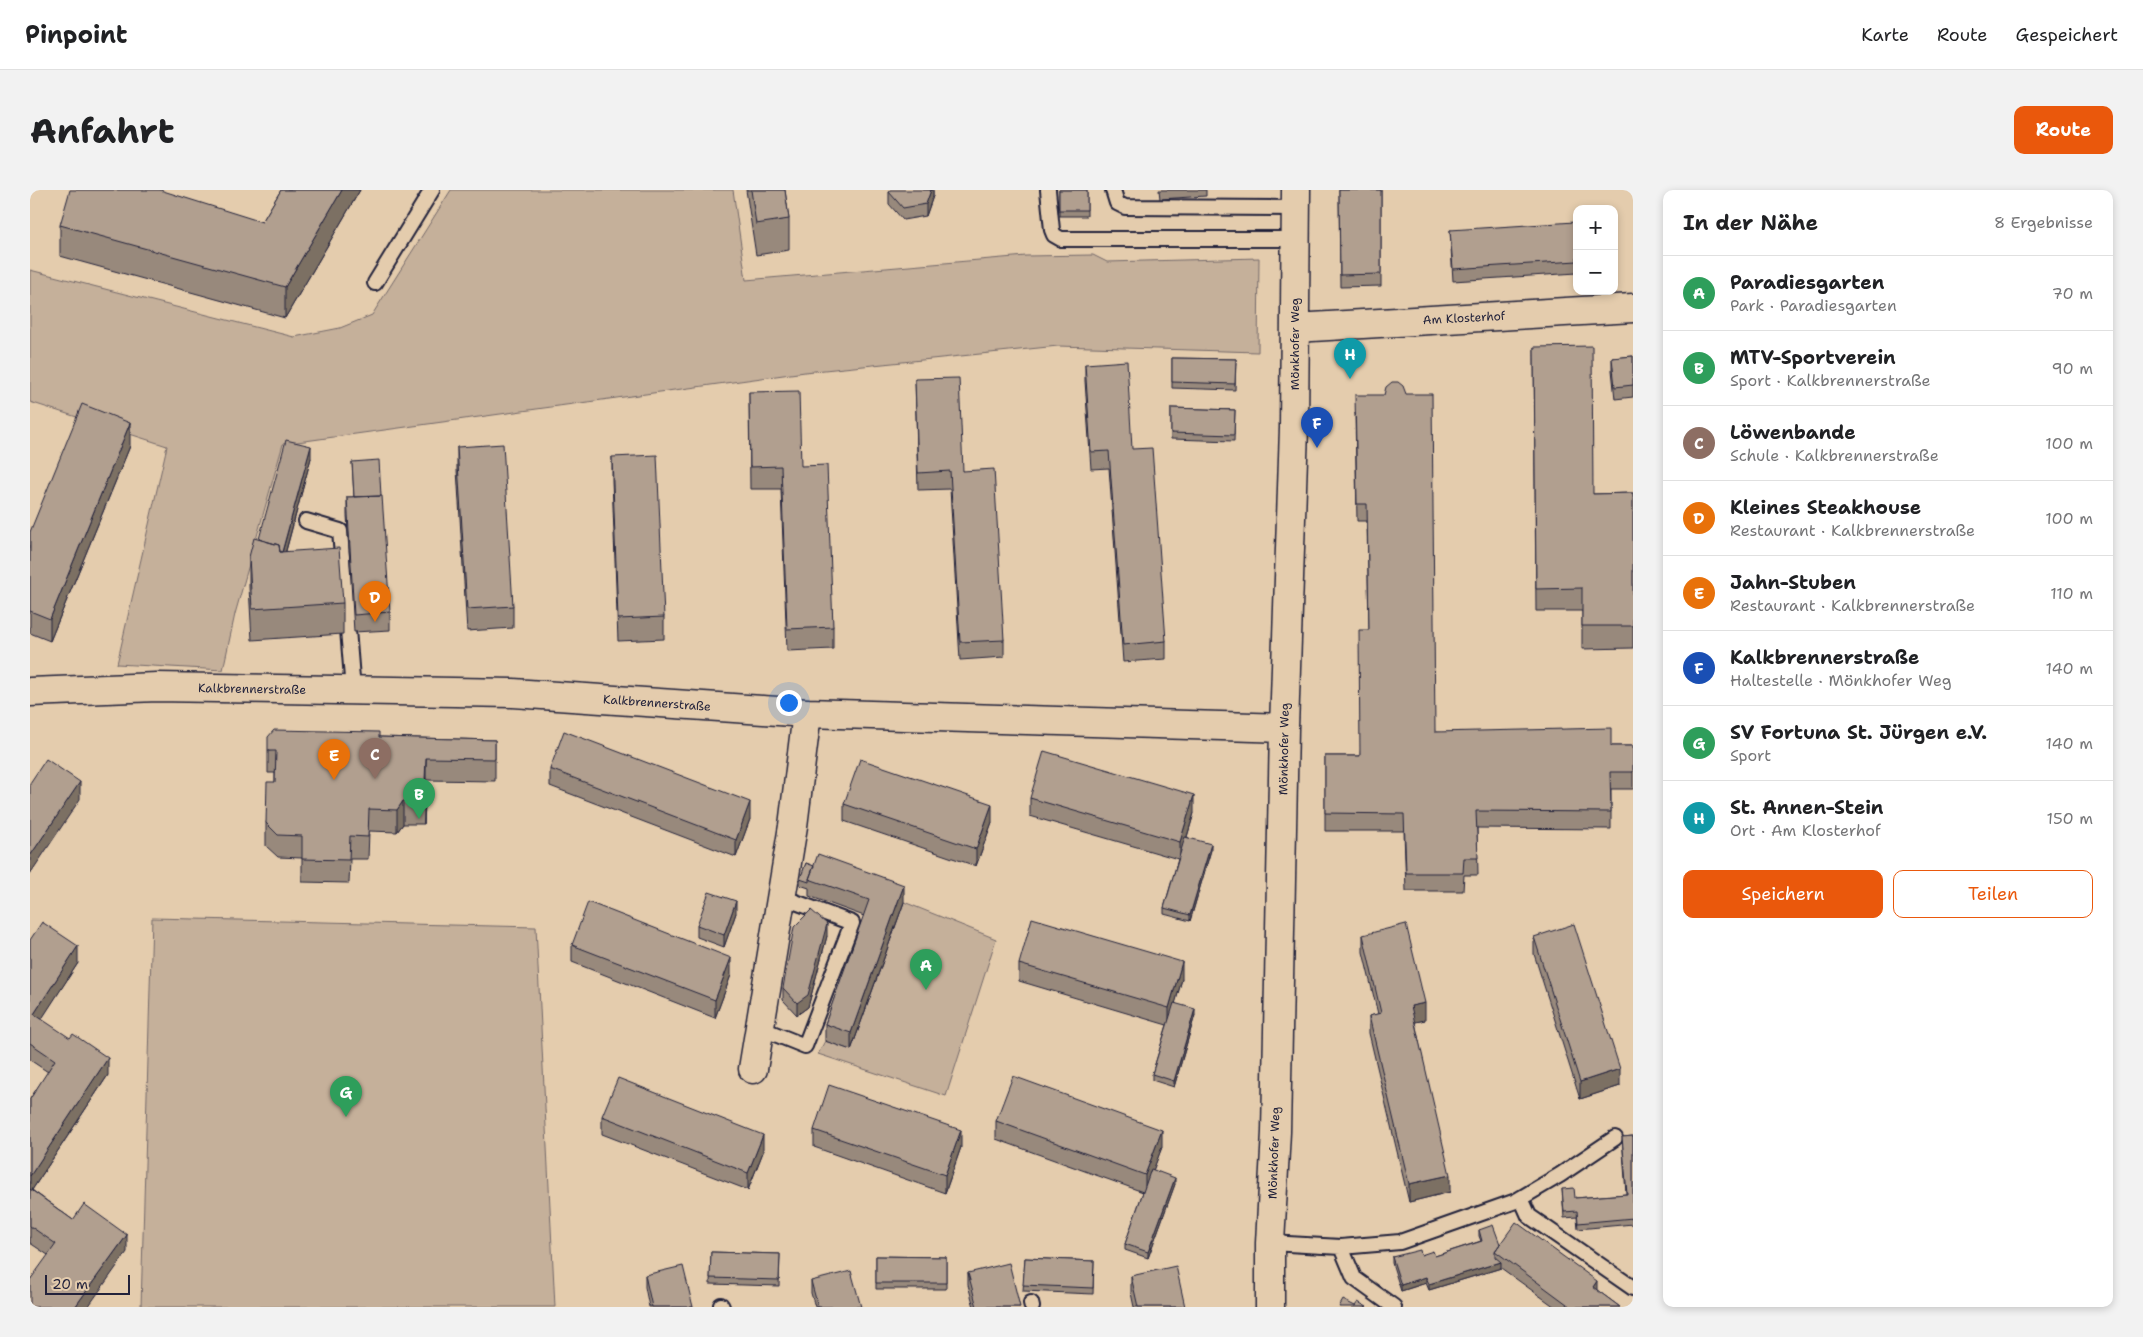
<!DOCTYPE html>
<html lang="de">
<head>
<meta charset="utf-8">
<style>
	body { margin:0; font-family:"Shantell Sans",sans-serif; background:#f2f2f2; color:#202124 }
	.controls { position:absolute; right:15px; top:15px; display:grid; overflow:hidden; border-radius:10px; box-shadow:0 2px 8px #0003 }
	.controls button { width:45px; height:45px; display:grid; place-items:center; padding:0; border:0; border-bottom:1px solid #e0e0e0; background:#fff; color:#202124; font:25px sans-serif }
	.scale { position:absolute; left:15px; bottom:12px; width:85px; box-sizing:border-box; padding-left:5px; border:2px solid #22223b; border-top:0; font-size:14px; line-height:18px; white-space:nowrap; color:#22223b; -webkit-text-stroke:4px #e4ccad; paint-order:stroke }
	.you { position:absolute; left:758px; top:512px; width:18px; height:18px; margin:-12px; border:4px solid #fff; border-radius:50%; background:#1a73e8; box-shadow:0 0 0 8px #1a73e833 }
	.badge { display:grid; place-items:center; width:32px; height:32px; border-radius:50%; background:#ea580c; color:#fff; font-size:16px; font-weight:700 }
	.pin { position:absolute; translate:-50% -41px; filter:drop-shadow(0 1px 2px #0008) }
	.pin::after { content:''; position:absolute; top:26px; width:18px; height:15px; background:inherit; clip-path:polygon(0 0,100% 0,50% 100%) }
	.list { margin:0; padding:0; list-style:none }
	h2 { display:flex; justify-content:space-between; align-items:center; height:65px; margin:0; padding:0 20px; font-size:21px }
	h2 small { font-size:16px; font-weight:400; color:#757577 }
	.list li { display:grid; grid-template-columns:32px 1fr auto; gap:15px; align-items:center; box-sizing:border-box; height:75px; padding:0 20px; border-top:1px solid #e0e0e0 }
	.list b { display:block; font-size:19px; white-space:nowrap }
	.list p { margin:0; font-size:16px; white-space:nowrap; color:#757577 }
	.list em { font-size:16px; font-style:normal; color:#757577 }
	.actions { display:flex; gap:10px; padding:15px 20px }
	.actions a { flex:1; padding:11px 0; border:1px solid #ea580c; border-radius:10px; text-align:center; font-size:18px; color:#ea580c }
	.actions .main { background:#ea580c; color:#fff }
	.map { position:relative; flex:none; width:1603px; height:1117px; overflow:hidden; border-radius:10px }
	header { display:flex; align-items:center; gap:30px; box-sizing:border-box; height:70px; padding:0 25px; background:#fff; border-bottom:1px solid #e0e0e0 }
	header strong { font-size:24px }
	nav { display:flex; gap:28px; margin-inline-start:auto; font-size:18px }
	.intro { display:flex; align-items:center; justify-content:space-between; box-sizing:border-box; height:120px; padding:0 30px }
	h1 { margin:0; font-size:35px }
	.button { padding:12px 22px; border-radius:10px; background:#ea580c; color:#fff; font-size:18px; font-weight:700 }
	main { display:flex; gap:30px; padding:0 30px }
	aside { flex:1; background:#fff; border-radius:10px; box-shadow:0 2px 8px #0003 }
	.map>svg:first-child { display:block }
</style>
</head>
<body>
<header>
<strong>Pinpoint</strong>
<nav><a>Karte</a><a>Route</a><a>Gespeichert</a></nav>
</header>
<div class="intro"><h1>Anfahrt</h1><a class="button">Route</a></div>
<main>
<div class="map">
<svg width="1603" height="1117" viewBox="0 0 1603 1117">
	<rect width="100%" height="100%" fill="#e4ccad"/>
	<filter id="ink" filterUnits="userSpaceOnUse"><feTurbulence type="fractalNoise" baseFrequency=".02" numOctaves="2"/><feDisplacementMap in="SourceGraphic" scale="10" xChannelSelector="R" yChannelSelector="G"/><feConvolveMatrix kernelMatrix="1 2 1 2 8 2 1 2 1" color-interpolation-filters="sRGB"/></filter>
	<g filter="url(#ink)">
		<path fill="#c5b09a" stroke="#74696a" d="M421,0h282l13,90 280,-24 67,-1 14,7 152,-4 -1,94 -200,-6 -253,26 -522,72 -48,170 -12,56 -106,-6 50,-218 -137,-44v-132l264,67 46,-9 32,-13z
			M874,712l92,37 -50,157 -128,-42 7,-13 26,9z
			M122,728l384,9 19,380h-414z"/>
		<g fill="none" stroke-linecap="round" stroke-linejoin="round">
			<defs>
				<path id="service" d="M1018,0l4,40 2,5 7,4h234
					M1083,0l4,13 8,4 171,1
					M345,93l57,-93
					M276,331l34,10 13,160
					M730,838l45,18 47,-123 -70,-26
					M1491,1008l8,18 104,72
					M1240,1053l71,4 13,31 40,29
					M1311,1057l59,-5 116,-41 44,-26 55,-37
					M1001,1113l1,4
					M691,1115l1,2"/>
				<path id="minor" d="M1265,138l338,-20
					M0,502l127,-5 356,6 294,20 477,15
					M723,879l40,-243 14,-113
					M1240,1117v-64l6,-111 8,-404 10,-300 2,-238"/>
			</defs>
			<use href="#service" stroke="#22223b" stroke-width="18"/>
			<use href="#minor" stroke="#22223b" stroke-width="31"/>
			<use href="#service" stroke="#e4ccad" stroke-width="14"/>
			<use href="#minor" stroke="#e4ccad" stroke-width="28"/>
		</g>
		<path fill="#98897b" stroke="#22223b" d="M251,0h79l-75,128 -225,-62v-31l202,-3z
			M716,0h39l4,29v31l-33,5z
			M903,0v6l-7,20 -23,4 -14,-16v-12z
			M1029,0h28v26h-28z
			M1129,0h47v6l-46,3z
			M1309,0h42v96l-41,1z
			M1420,40l127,21v22l-124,8z
			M1504,157l59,147 40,-1v155l-51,1v-38h-46z
			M1603,166v41l-18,2 -3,-29v-12z
			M1142,168l64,1 -1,31 -63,-2z
			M1055,174l81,277v18l-43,3 -14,-194 -18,1 -6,-88z
			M885,189l48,92 41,169v17l-44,3 -10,-171 -32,1z
			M719,202l52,74 32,161v22l-46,2 -6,-162h-31z
			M1141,218l64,2 -1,31 -63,-2z
			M1325,223l80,319 176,14h22v43h-22v40l-134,-1 1,47h-14l-1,16h-57l-2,-60h-79v-75h35l9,-126 -2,-109h-10z
			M100,256l-80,195 -20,-8v-101z
			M427,257l56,159v22l-46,3 -10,-161z
			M582,267l52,160v22l-46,2 -6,-161z
			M281,268l-25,93 57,52v31l-91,6 -3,-53v-30l10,-18z
			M322,272l38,150v18l-36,2 -7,-117v-18h7z
			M349,547l116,3v41l-69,-1 -2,44h-21l-6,8 -28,-1 -1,28h-18l-1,24 -47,-1v-24l-24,-1 -12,-11v-23l9,-41v-9h-7v-22z
			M520,579l200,50 -14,38 -186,-71z
			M1000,608l164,15 -7,24 24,13 -21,71 -26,-7v-6l14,-49 -148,-43z
			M814,614l148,18 -16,44 -132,-45z
			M776,673l98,39 -53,148 -26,-9v-17l39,-108 -55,-20v-8l-9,-3v-6z
			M706,723l-12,34 -27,-10v-12z
			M1333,745l62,85 -10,2 35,170 -41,10 -40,-169v-17l9,-2 -15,-62z
			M797,746l-19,71 -11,8 -14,-15v-12z
			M1504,747l86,149 -40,13 -46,-145z
			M0,750l48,23 -37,56 67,56 -76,115 41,30 54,32 -79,3 -18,-12v-144l18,-27 -18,-12z
			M542,755l159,30 -16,43 -143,-56z
			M989,774l163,15 -7,24 20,12 -21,72 -22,-7v-6l15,-49 -148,-44z
			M572,926l161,36 -15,38 -146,-56z
			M966,931l166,26 -9,23 22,14 -27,74 -23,-8v-6l18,-52 -147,-53z
			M784,940l147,17 -16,46 -131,-46z
			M1603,946v88l-55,5 -1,-12 -13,1 -2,-29 13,9 51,-4 -4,-57z
			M1449,1040l21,14 97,46 23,17h-65l-54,-39 -72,22 -3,-7 -25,8 -9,-28v-6l29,-2 14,1 46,-15 -2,-5z
			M681,1062l69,2 -1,32 -69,-2z
			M846,1066l70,1v32h-70z
			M995,1068l69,3 -1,33 -70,-3z
			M938,1083l52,34h-46l-6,-22z
			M615,1085l48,32h-44l-4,-20z
			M1101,1086l54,31h-51l-3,-14z
			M781,1091l50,26h-46l-4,-14z"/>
		<path fill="#7c6f64" stroke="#22223b" d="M312,0h18l-75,128v-31z
			M901,0h2v6l-7,20v-12z
			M100,233v23l-80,195v-22z
			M281,256v12l-32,118v-12z
			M396,568v22l-2,44v-22z
			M50,592v17l-50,75v-18z
			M1164,605v18l-14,47v-18z
			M373,611v23l-6,8v-22z
			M720,612v17l-14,38v-17z
			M962,614v18l-16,44v-17z
			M1181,654v6l-21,71v-6z
			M874,695v17l-53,148v-17z
			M706,711v12l-12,34v-12z
			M797,734v12l-19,71 -11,8v-12z
			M48,756v17l-44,68v-17z
			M701,768v17l-16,43v-18z
			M1152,772v17l-13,47v-18z
			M1395,813v17l-14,3v-17z
			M1165,819v6l-21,72v-6z
			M78,868v17l-78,118v-17z
			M1590,879v17l-40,13v-17z
			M931,940v17l-16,46v-18z
			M1132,940v17l-17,45v-17z
			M733,945v17l-15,38v-17z
			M1420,985v17l-41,10v-18z
			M1145,988v6l-27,74v-6z
			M97,1045v17l-39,55h-13z
			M1471,1072v6l-72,22v-6z
			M1396,1087v6l-25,8v-6z
			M1567,1091v12l-4,-6z"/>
		<path fill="#b19f8f" stroke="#22223b" d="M40,0h90l102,32 19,-32h61l-57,97 -225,-62z
			M721,0h34l4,29 -33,5z
			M860,0h41l-5,14 -23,4 -14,-16z
			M1029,0h28v20h-28z
			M1309,0h42v84l-41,1z
			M1545,32l2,39 -124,8 -3,-39z
			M1562,156l1,148 40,-1v133h-51v-38l-46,1 -2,-242z
			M1603,166v29l-18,2 -3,-29z
			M1142,168l64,1 -1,25 -63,-2z
			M1097,171l5,88 20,-1 14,193 -43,4 -14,-194 -18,1 -6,-88z
			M929,188l4,93 31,-2 10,171 -44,2 -10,-171 -32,2 -3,-94z
			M1362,192h6l5,4 3,8h26l3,338 176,-4v18h22v26h-23l1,40 -135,-1 2,47h-14l-1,15h-57l-2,-59 -79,-1v-57h35l-1,-126h10l-2,-126h-10l-2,-109h29l2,-8z
			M769,201l2,75 26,-1 6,162 -46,2 -6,-163 -31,1 -1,-75z
			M52,214l48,19 -80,196 -20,-8v-79z
			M1141,218l64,2 -1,25 -63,-2z
			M256,250l25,6 -29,106h-2l-1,-7 -20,-6z
			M473,254l10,162 -46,3 -10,-162z
			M627,265l7,162 -46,2 -6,-162z
			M349,270l2,36 -27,1 -2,-35z
			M352,306l8,116 -36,3 -7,-118z
			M224,348l25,7 1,7 59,-4 4,55 -91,6 -3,-52z
			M244,540l105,2v5l116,3v19l-69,-1 -2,44 -21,-1 -6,9 -28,-1 -1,28 -18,-1 -1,24 -47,-1v-23l-24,-1 -12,-12 1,-41h8l1,-31h-8v-14z
			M534,541l186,71 -14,38 -186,-71z
			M1014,561l150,44 -14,47 -150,-44z
			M16,569l34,23 -50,74v-73z
			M830,569l132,45 -16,45 -132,-45z
			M1155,647l26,7 -21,71 -26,-7z
			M788,664l86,31 -53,148 -26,-9 44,-124 -60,-21z
			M776,673l8,3 -5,13v3l-9,-3z
			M679,702l27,9 -12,34 -27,-10z
			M558,712l143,56 -16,42 -143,-55z
			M781,720l16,14 -19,71 -11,8 -14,-15 11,-61z
			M1002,728l150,44 -13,46 -150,-44z
			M12,732l36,24 -44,68 36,24 3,-4 35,24 -78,118v-77l25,-39 -25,-17v-103z
			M1376,734l19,79 -14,3 39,169 -41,9 -40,-168 12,-3 -18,-78z
			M1544,734l46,145 -40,13 -46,-145z
			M1144,813l21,6 -21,72 -22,-7z
			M983,886l149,54 -17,45 -149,-54z
			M588,888l145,57 -15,38 -146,-57z
			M799,895l132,45 -16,45 -131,-45z
			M1603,946v82l-55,5 -1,-12 -13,1 -2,-23 12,-1 1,10 52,-4 -5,-57z
			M1121,979l24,9 -27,74 -23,-8z
			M0,999l43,31 11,-16 43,31 -52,72h-45v-27l26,-36 -26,-18z
			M1486,1032l81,59 -4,6 27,20h-49l-76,-56z
			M1463,1035l7,19 -5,7v6l6,5 -72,22 -3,-7 -25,8 -9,-28 28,-7 1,5 12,-4 2,5 47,-15 -3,-11z
			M681,1062l69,2 -1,26 -69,-2z
			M846,1066l70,1v26h-70z
			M995,1068l69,3 -1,27 -70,-3z
			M979,1073l11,44h-43l-9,-34z
			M653,1076l10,41h-41l-7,-32z
			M1146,1076l9,41h-47l-7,-31z
			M821,1081l10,36h-43l-7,-26z
			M1313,1110l12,6 3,-4 9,5h-28z"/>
	</g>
	<g text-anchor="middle" stroke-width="4.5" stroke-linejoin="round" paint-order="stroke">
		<g font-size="12" fill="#22223b" stroke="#e4ccad">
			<text transform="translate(1434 128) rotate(-3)" y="4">Am Klosterhof</text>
			<text transform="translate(1265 154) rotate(-90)" y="4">Mönkhofer Weg</text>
			<text transform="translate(222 499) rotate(1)" y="4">Kalkbrennerstraße</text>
			<text transform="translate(627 513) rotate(4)" y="4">Kalkbrennerstraße</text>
			<text transform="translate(1254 559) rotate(-89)" y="4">Mönkhofer Weg</text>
			<text transform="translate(1244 963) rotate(-88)" y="4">Mönkhofer Weg</text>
		</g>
	</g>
</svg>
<div class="controls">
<button>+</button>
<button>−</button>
</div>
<div class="scale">20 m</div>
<div class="you"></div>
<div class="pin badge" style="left:896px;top:800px;background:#2e9e5b">A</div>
<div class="pin badge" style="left:389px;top:629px;background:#2e9e5b">B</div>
<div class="pin badge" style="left:345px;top:589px;background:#8d6e63">C</div>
<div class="pin badge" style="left:345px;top:432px;background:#e8710a">D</div>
<div class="pin badge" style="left:304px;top:590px;background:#e8710a">E</div>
<div class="pin badge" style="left:1287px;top:258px;background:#1a4fb4">F</div>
<div class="pin badge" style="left:316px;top:927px;background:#2e9e5b">G</div>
<div class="pin badge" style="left:1320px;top:189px;background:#0f9aa8">H</div>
</div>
<aside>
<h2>In der Nähe<small>8 Ergebnisse</small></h2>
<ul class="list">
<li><span class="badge" style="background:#2e9e5b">A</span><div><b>Paradiesgarten</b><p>Park · Paradiesgarten</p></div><em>70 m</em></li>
<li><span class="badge" style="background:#2e9e5b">B</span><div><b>MTV-Sportverein</b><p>Sport · Kalkbrennerstraße</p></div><em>90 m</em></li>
<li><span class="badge" style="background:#8d6e63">C</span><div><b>Löwenbande</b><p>Schule · Kalkbrennerstraße</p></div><em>100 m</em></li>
<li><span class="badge" style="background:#e8710a">D</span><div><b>Kleines Steakhouse</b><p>Restaurant · Kalkbrennerstraße</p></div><em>100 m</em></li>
<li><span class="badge" style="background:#e8710a">E</span><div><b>Jahn-Stuben</b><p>Restaurant · Kalkbrennerstraße</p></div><em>110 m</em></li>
<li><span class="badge" style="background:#1a4fb4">F</span><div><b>Kalkbrennerstraße</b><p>Haltestelle · Mönkhofer Weg</p></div><em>140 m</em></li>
<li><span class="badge" style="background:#2e9e5b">G</span><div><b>SV Fortuna St. Jürgen e.V.</b><p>Sport</p></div><em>140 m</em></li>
<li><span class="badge" style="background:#0f9aa8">H</span><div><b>St. Annen-Stein</b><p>Ort · Am Klosterhof</p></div><em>150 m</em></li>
</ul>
<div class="actions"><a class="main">Speichern</a><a>Teilen</a></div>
</aside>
</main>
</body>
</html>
